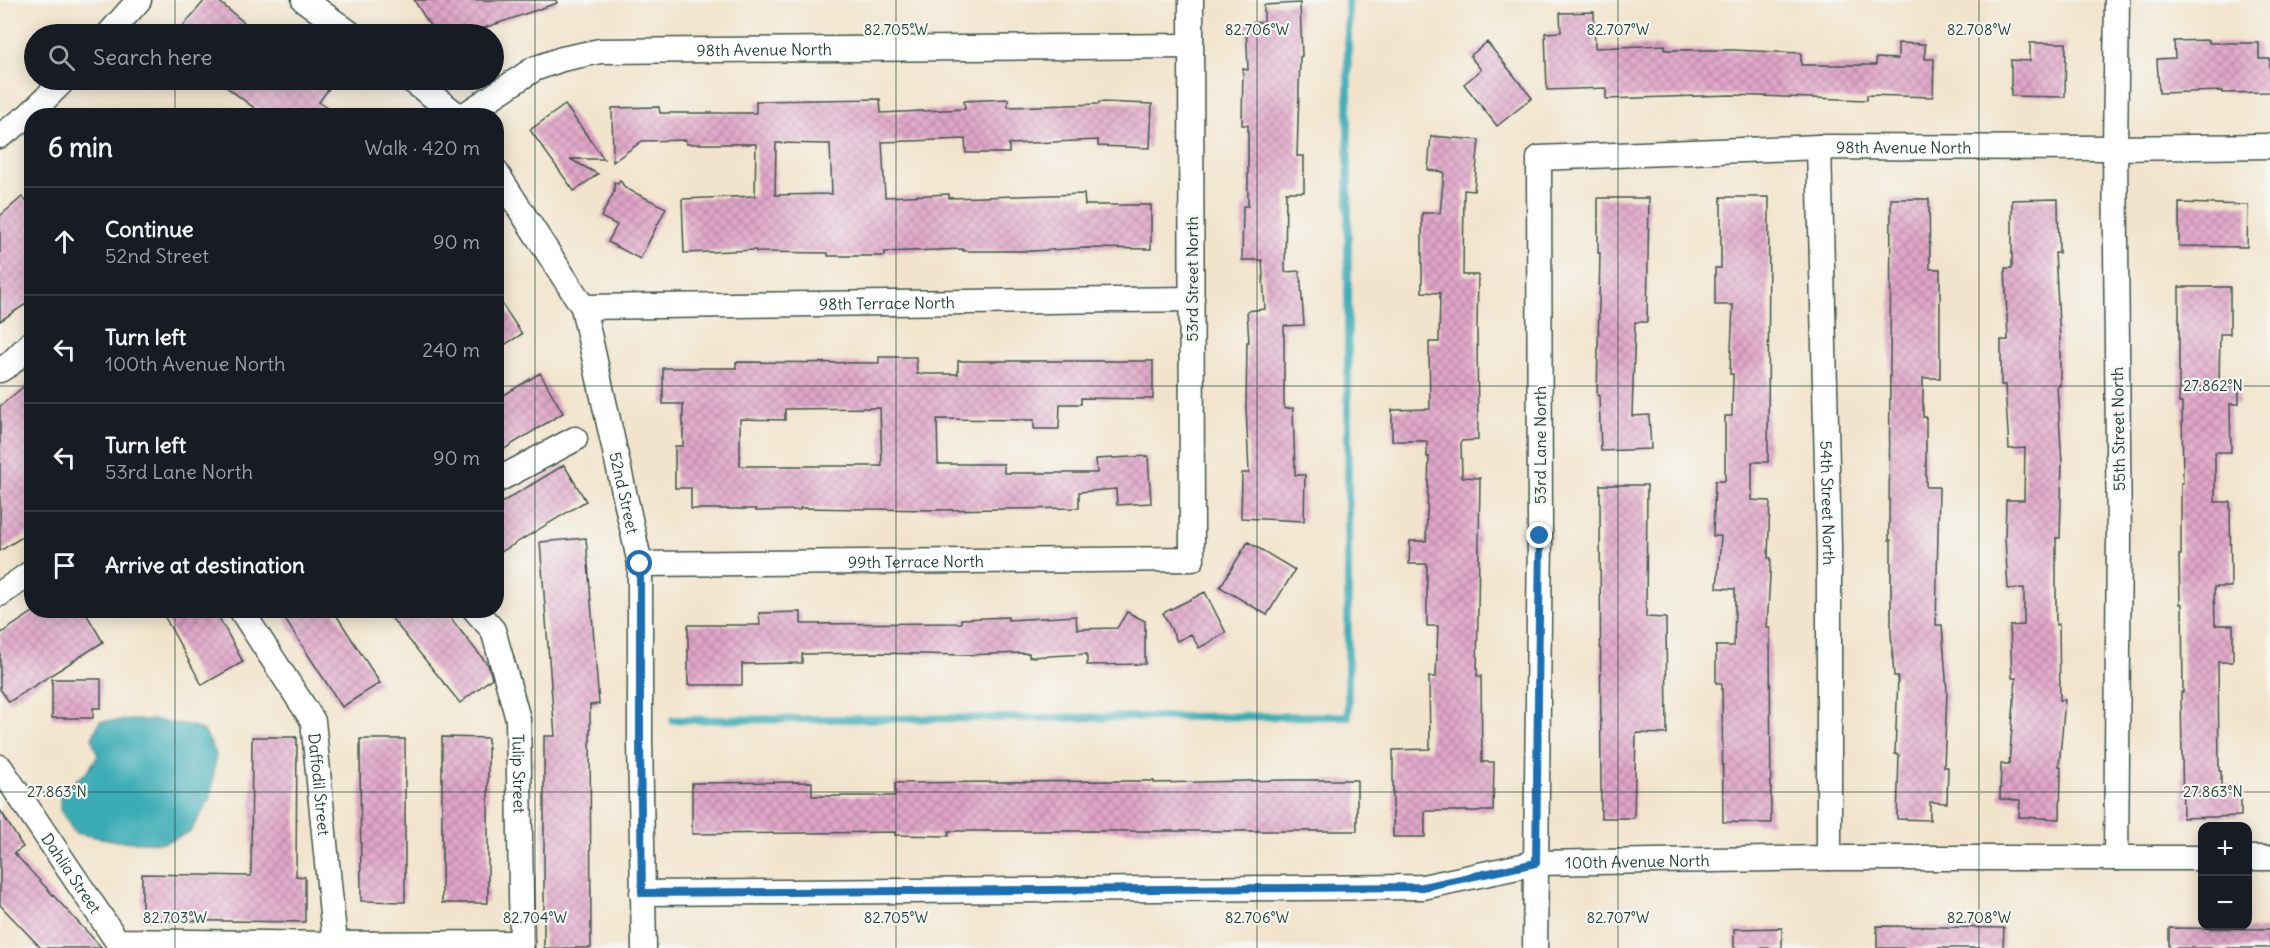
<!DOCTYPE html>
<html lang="en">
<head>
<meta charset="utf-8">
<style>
	body { margin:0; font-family:Delius,sans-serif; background:#242831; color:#f1f3f6 }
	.controls { position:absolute; right:18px; bottom:18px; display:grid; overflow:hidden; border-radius:12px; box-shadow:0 3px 15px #0003 }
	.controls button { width:54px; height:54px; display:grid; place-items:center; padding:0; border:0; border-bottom:2px solid #363941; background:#171b24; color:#f1f3f6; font:30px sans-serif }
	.stop { position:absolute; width:18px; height:18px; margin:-14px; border:4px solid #1f6fb2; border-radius:50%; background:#fff }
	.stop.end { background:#1f6fb2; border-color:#fff; box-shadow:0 2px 6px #0008 }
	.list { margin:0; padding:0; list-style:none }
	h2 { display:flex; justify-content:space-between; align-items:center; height:78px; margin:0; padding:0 24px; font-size:26px }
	h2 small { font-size:20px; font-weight:400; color:#9ea1a6 }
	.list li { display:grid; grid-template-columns:39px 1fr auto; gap:18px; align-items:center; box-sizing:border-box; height:108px; padding:0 24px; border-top:2px solid #363941 }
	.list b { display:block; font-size:22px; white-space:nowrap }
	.list p { margin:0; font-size:20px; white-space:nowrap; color:#9ea1a6 }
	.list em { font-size:20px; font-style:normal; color:#9ea1a6 }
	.icon { flex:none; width:33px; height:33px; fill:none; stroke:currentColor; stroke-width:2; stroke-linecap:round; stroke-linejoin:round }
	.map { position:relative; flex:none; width:2270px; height:948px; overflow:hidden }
	.search { position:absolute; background:#171b24; box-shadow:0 3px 15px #0003; left:24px; top:24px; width:480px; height:66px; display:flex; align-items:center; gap:15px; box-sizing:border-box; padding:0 21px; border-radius:33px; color:#9ea1a6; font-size:22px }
	.panel { position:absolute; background:#171b24; box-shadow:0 3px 15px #0003; left:24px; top:108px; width:480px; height:510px; border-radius:24px }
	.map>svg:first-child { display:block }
</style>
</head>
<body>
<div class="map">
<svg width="2270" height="948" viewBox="0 0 2270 948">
	<defs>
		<pattern id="building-cross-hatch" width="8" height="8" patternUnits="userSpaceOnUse" patternTransform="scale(1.5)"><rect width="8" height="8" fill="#e1a5c9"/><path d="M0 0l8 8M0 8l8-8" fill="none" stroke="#b688a4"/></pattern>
	</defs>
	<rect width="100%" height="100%" fill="#f6f6f2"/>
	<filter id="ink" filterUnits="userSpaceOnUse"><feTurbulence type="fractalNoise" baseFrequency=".0167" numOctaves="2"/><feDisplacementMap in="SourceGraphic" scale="12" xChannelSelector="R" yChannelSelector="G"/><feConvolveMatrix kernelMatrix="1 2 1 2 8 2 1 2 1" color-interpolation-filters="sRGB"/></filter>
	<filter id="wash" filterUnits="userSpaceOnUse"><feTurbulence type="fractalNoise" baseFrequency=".008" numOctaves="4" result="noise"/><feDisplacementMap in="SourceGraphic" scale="24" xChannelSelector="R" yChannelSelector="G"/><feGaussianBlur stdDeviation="1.35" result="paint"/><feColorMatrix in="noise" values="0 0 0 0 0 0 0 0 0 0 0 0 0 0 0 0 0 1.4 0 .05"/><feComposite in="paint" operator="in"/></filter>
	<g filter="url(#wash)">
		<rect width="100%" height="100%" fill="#f2e4cc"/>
		<path fill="#3bacb6" stroke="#2d7475" stroke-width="1.5" d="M154,720l38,6 12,5 12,23 -5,43 -21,35 -26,11 -47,-2 -42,-8 -15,-23v-19l26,-18 12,-17 -6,-18 8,-17z"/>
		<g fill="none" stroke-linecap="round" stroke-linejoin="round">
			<path stroke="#3bacb6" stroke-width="8" d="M673,720l675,-4v-716"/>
		</g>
		<g id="blocks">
			<path fill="url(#building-cross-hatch)" fill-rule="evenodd" d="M205,0h12l41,34h-82z
				M414,0h142l1,3 -73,25 -10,6h-39z
				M1300,3l2,53 -2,1 -3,99h7v36h-18l-1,80 15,-1 4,54 -20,1v83l9,-1 2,67h10l-1,46 -63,-3 1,-45h7l-3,-66 1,-65h2l-2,-31 18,-2 -3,-49h-20l1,-54h5v-81h-6l1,-56 5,1 -2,-47 18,-1v-17z
				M1594,12l1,36 70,-3v5h68l68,3v12h75v-7l22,1v-16l27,1v15h9l-1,38 -66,-2v5l-136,-5 -125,4v-11l-59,2 -2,-57 16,-1 -1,-19z
				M2209,40v3h50v16h11v33l-47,1v-2l-64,2 -2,-34 18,-1 -1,-17z
				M1487,42l45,56 -35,28 -33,-42 17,-14 -11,-14z
				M2030,43h36l-1,54 -54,-1v-36l19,1z
				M217,80h118l-16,22 18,14h-72z
				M880,99l1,14 84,-4 -1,-8 44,-2v8l91,-3v-2l53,2 -2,44 -52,-2v-6l-89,4v9h-43l-1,-14 -83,3 3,55 64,-3v4l135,-4 1,11h66v44l-65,-1 -54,3h-69v-2l-78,3v4h-57v-3l-72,-1v-2l-72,3 -2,-54 73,-3 1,-52h-70v-4l-44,1 -29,21 -1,-54 47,-1 1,6h96v-12zM776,143l54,1 2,50 -57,1z
				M565,105l39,54h-34l28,15 -24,17 -44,-61z
				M1431,136l48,4 -5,51 -10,-1 -1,85h15l-1,53 1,112 -17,1 1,36 18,1 -3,198h4l1,86h12l-1,49h-68v26h-32v-87l37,-1 -1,-72h7l2,-51h-11v-62h-18l1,-23h16l3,-84h-2v-16h-35v-31l38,-1 -1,-67h10l1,-49 -18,-1v-79h18l4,-41 -16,-2z
				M620,180l5,8 41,20 -26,51 -32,-17 9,-17 -16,-8 13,-25v-10l4,2z
				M22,197l10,10v93l-32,21v-105z
				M1721,197h48l-1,265h-16v38l18,1 -2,57h3l-4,70h3l1,195 -48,-1 -1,-139h-6v-37h18l1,-41v-16l-18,-1 4,-52h-8l2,-55h10v-65h7l1,-42h-3l3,-69h-18v-37h6z
				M1598,198h51l-2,124h-12l-3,94 17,-1 2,34 -50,2 -2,-55 -2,-1 3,-142h-2z
				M1891,199h38l1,70h10v109h-17v39h3v70h13l-3,138h6l5,67 -3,75h4l-1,36 -17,-1v18l-33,-1 2,-64 -4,-1 3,-78h-4l-3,-43v-93h-2z
				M2058,199l1,54h-4l5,87v46h-3l5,77 -2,75h-4v87l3,-1 1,76h5l-6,66 2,1 -1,52 -41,-2 1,-17 -20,-1 1,-35h8l7,-86h-4l-2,-52 14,-1v-37l-16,1 -3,-51 1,-38h18l1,-52 -16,1 -4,-64h-4v-45h7l-3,-72h7v-68z
				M2179,203l69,2 -1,42 -68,-1z
				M2179,287h51v47h-10l-1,47h20v23h-9l1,48h-16v50h15l1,85h-17l1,38h18v37h-15l1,109h2v15h20v30l-58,2 -2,-126h2l-1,-88h-2l-1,-49h2v-72h2l-1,-80h-3z
				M496,295l26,39 -26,16z
				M879,357h37l1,17h41v-13h195v38l-72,-1v6h-21l-1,25h-25v-9l-97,-1 1,45h66v9h93l-1,-14 52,-3 3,47 -34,2 -1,-16 -37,3v16l-145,2 -134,-2v2l-44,1v-2h-65v-21h-16v-42h8v-42h-20v-36h73v-6l143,1zM880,408l2,58h-142v-47l45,1v-11z
				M540,373l23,40 -67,41v-54z
				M32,380v151l-32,20v-145z
				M564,465l22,36 -90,54v-49z
				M1600,485h47l-1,132 20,1 1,116 -31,-1 -2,85h-33z
				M586,538l13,166 -9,1 1,243h-47v-212h11l-15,-194z
				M1248,542l47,28 -28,45 -47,-28z
				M1205,592l21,41 -27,15 -8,-14 -14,7 -14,-28z
				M36,610h48l19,32 -94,60 -9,-13v-55z
				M161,610h54l28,52 -41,23z
				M279,610h54l47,73 -38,24z
				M385,610h59l44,55 4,13 -32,25z
				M801,612v12l160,-1v-4l47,-2v3l68,-4 1,13 40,-1 10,-16 18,9v43l-58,1v-11l-58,3v-4l-67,2 -83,-2 -77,1v9l-60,1v21h-54v-60h72l-1,-12z
				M52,679h49v29h-8v10h-41z
				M252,737h45l-3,1h3l-1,138 9,1v45l-163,-2v-46l109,2z
				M442,737l46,1v165h-46z
				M360,739h45v163l-44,-1z
				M1289,780h68v51h-408v5l-54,-1v-3l-203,2v-51l120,-1v14h83v-13l223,-2h36v2z
				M0,810l23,37 -9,6 88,95h-61l-41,-43z
				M1877,926l127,2 -1,20h-126z
				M1782,928v20h-48v-19z
				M2169,928l101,1v19h-101z"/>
		</g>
	</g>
	<g filter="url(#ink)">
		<use href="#blocks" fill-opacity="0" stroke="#3f564b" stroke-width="1.5"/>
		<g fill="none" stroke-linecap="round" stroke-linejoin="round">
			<defs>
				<g id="minor">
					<path d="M304,0l47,34"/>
					<path d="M109,34l30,-34"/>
					<path d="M411,80l48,36"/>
					<path id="s1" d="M463,116l71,-47 28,-10 38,-8 590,-5"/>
					<path d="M0,136l28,-20 36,-36"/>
					<path id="s2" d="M1819,147l10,399v312"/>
					<path id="s3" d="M496,172l87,135 57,257v177l4,207"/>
					<path id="s4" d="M583,307l609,-8"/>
					<path d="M0,370l10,-6 22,-22"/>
					<path d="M496,481l79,-42"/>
					<path id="s5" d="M640,564l552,-5 -1,-559"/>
					<path d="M0,594l32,-22"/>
					<path id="s6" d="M241,610l72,111 22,223"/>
					<path id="s7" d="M475,610l18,20 25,89 4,229"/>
					<path id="s8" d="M0,767l117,174 218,3 187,-1"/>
					<path d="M2116,858l3,-317 -4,-393 2,-148"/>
					<path d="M2248,858h22"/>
					<path id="s9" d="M642,893l781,-6 113,-24 293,-5h373"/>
					<path id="s10" d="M1535,948l5,-412 -1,-378 280,-11 296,1 155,-2"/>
				</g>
			</defs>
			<use href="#minor" stroke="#3f564b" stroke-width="27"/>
			<use href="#minor" stroke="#fff" stroke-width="24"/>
		</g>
	</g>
	<g fill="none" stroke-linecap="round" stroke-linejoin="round" filter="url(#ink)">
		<path stroke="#1f6fb2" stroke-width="8" d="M640,564v177l2,152 781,-6 113,-24 4,-327"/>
	</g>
	<path fill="none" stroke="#1f3d34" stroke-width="1.5" stroke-opacity="0.45" d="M175,0v34M535,0v948M896,0v948M1257,0v948M1618,0v948M1979,0v948M175,80v36M0,386h32M496,386h1774M175,610v338M0,792h2270"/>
	<g text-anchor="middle" stroke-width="4.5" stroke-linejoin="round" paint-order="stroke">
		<g font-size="16" fill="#1f3d34" stroke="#f6f6f2">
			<text dy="6" stroke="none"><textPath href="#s1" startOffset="318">98th Avenue North</textPath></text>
			<text dy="6" stroke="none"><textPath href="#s10" startOffset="1155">98th Avenue North</textPath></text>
			<text transform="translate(1192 279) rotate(-90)" y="6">53rd Street North</text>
			<text dy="6" stroke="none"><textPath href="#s4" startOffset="304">98th Terrace North</textPath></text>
			<text transform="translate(2118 429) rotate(-91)" y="6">55th Street North</text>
			<text transform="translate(1540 445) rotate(-90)" y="6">53rd Lane North</text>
			<text dy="6" stroke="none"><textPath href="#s3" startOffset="351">52nd Street</textPath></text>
			<text dy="6" stroke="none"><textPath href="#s2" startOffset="356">54th Street North</textPath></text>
			<text dy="6" stroke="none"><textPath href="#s5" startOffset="276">99th Terrace North</textPath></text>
			<text dy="6" stroke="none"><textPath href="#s7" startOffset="174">Tulip Street</textPath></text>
			<text dy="6" stroke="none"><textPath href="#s6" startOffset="196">Daffodil Street</textPath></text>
			<text dy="6" stroke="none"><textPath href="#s9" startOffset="998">100th Avenue North</textPath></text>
			<text dy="6" stroke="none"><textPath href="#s8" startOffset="128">Dahlia Street</textPath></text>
		</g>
	</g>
	<g font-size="15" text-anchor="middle" fill="#1f3d34" stroke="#f6f6f2" stroke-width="4.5" stroke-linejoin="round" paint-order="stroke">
		<text x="896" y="35">82.705°W</text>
		<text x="1257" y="35">82.706°W</text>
		<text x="1618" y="35">82.707°W</text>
		<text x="1979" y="35">82.708°W</text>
		<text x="2213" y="391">27.862°N</text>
		<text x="2213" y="797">27.863°N</text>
		<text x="57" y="797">27.863°N</text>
		<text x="175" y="923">82.703°W</text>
		<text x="535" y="923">82.704°W</text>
		<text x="896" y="923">82.705°W</text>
		<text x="1257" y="923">82.706°W</text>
		<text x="1618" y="923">82.707°W</text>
		<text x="1979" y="923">82.708°W</text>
	</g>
</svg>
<div class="controls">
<button>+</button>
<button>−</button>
</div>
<div class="stop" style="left:640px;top:564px"></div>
<div class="stop end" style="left:1540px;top:536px"></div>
<div class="search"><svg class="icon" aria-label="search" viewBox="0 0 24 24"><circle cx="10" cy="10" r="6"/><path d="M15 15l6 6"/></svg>Search here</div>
<section class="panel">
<h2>6 min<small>Walk · 420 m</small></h2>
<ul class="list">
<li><svg class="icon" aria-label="ahead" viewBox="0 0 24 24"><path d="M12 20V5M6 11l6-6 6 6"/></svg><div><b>Continue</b><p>52nd Street</p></div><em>90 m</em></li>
<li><svg class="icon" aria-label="left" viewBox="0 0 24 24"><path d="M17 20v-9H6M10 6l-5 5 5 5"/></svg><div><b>Turn left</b><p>100th Avenue North</p></div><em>240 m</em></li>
<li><svg class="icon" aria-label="left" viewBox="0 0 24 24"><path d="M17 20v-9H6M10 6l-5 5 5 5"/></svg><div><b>Turn left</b><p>53rd Lane North</p></div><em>90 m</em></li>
<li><svg class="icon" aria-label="arrive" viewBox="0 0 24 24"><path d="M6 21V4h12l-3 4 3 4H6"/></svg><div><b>Arrive at destination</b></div></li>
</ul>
</section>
</div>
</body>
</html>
